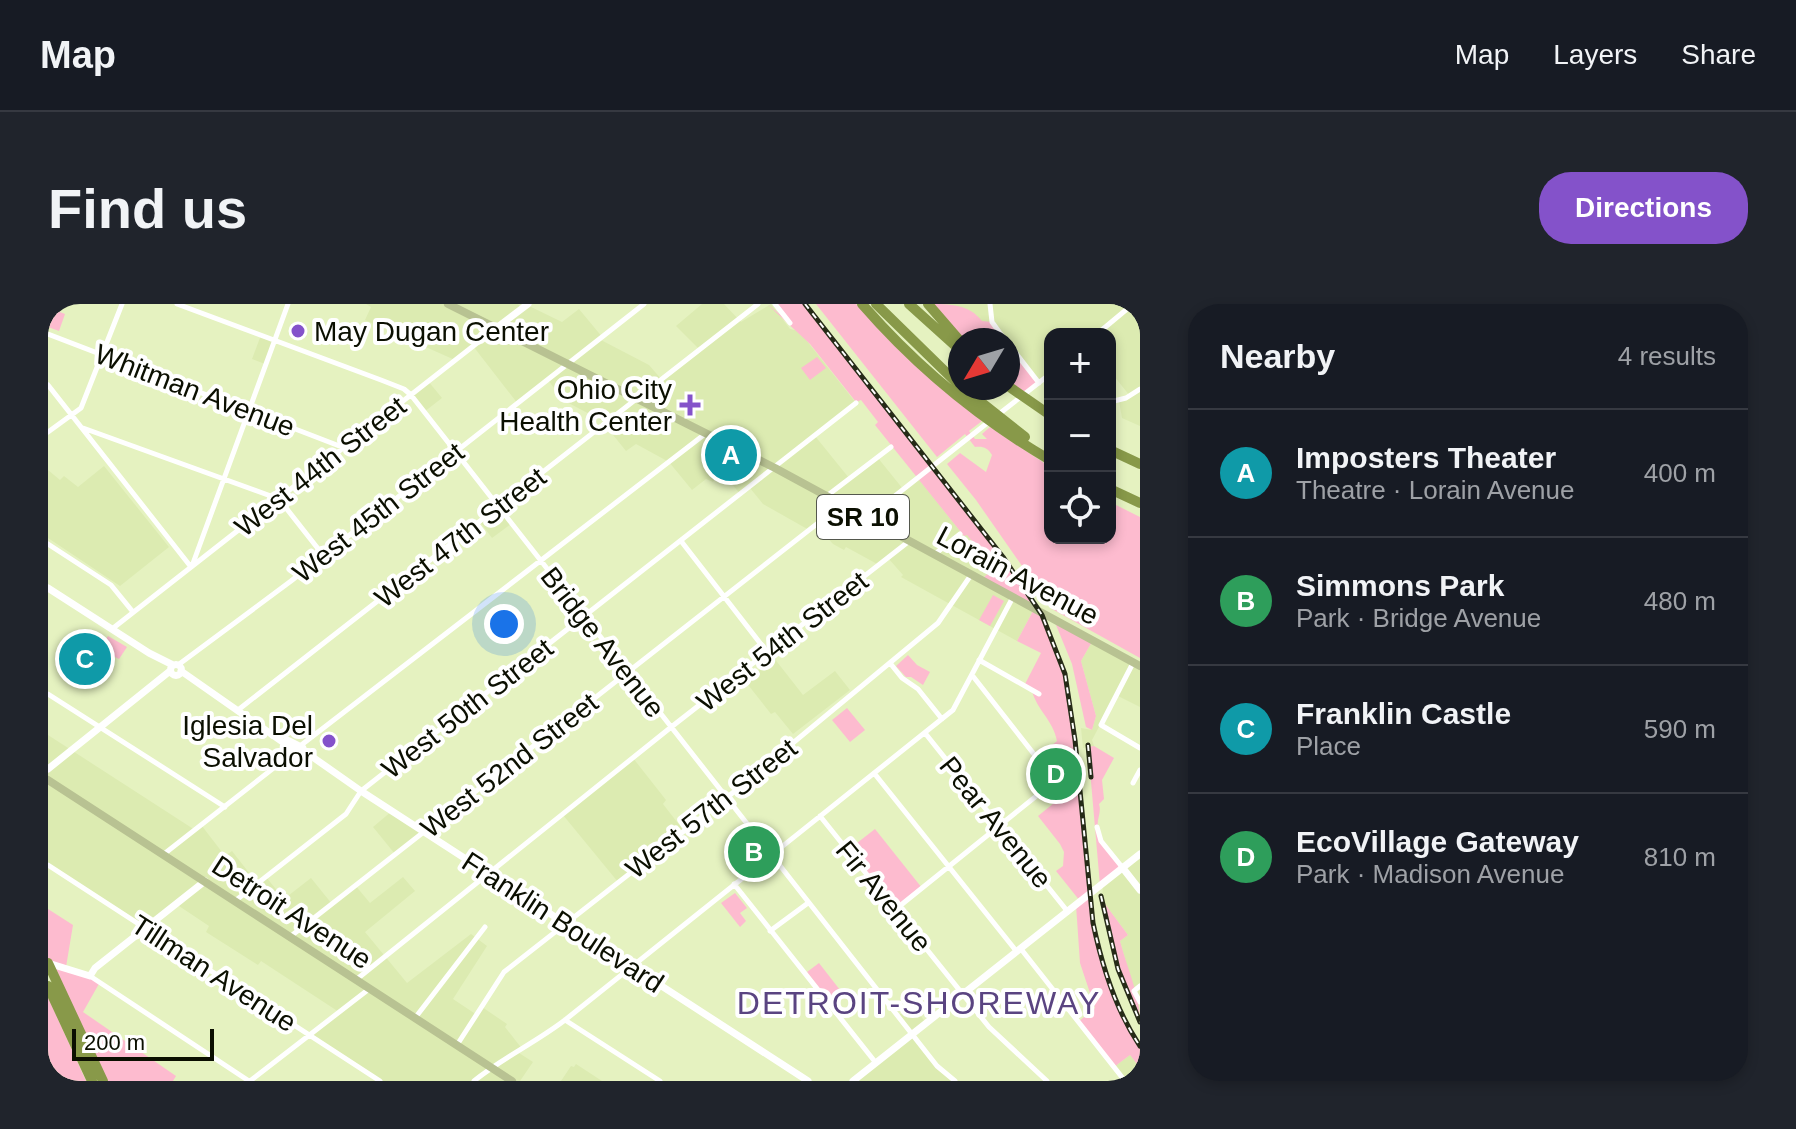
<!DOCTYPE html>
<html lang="en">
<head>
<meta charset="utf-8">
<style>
	body { margin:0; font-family:Helvetica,sans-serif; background:#20242c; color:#f1f3f6 }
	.controls { position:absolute; right:24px; top:24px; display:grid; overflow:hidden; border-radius:16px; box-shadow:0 4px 12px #0003 }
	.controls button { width:72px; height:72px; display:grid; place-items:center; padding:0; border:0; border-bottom:2px solid #363941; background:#171b24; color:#f1f3f6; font:40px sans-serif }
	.compass { position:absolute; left:900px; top:24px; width:72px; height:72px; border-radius:50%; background:#171b24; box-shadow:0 4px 12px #0003; rotate:232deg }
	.scale { position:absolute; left:24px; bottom:20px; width:142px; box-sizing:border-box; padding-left:8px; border:4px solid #0b0f01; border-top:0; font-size:22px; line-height:28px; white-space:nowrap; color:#0b0f01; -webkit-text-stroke:6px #fff; paint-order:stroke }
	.you { position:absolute; left:456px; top:320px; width:28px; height:28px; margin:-20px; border:6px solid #fff; border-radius:50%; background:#1a73e8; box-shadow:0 0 0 12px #1a73e833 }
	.badge { display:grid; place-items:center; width:52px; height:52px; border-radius:50%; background:#8452ca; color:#fff; font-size:26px; font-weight:700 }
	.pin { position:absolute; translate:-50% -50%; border:4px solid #fff; box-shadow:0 2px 8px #0006 }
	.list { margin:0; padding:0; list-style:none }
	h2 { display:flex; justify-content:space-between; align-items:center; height:104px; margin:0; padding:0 32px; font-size:34px }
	h2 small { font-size:26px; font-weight:400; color:#9ea1a6 }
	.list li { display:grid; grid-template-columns:52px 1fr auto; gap:24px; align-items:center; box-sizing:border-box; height:128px; padding:0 32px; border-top:2px solid #363941 }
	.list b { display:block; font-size:30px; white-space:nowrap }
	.list p { margin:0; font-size:26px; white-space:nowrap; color:#9ea1a6 }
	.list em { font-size:26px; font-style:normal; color:#9ea1a6 }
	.icon { flex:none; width:44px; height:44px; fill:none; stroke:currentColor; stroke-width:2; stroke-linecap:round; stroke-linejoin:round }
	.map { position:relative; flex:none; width:1092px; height:777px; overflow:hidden; border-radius:32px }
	header { display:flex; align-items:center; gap:48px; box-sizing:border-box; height:112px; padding:0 40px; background:#171b24; border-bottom:2px solid #363941 }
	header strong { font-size:38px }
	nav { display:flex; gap:44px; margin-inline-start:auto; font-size:28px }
	.intro { display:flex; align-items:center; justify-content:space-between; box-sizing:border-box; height:192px; padding:0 48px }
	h1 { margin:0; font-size:56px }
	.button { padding:20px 36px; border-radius:32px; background:#8452ca; color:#fff; font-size:28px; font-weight:700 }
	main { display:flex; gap:48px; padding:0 48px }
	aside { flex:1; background:#171b24; border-radius:32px; box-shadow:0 4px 12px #0003 }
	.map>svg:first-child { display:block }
</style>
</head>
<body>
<header>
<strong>Map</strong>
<nav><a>Map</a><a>Layers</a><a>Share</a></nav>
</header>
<div class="intro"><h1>Find us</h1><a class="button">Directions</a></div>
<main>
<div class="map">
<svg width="1092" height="777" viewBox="0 0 1092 777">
	<rect width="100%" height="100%" fill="#e5f2c0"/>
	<path fill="#dcebb1" d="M318,0h152l4,5 5,-4 35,17 17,-13 24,29 -2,2 48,25 13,15 38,-30 -24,-24 26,-22h22l17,18 30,-18 19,25 9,2 57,72 -41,33 34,42 29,-20 25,31 15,-11 46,58 3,-2 28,35 -14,10 53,30 -17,32 -116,-64 2,-2 -15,-17 -9,7 -33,-18 -2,3 -11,-6 -17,-19 -7,5 -46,-26 -13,-16 -9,7 -15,-18 -7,-4 -6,9 -7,-3 -14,11 -23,-28 -33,-18 -10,7 -25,-31 -42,-22 1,-2 -12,-16 -30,24 -45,-58 -18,14 -90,-40 6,-13z
		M880,0h212v122l-18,-8 -3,-17 11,-5 -20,-25v-37h-60v40l-11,9 -31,-43 -70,-24z
		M213,31l13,5 -9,24 -13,-5z
		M380,77l14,17 -18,14 -13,-17z
		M56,162l65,81 -49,39 -72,-48v-68l12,10 4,-4 14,11z
		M451,203l12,17 -19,14 -12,-16z
		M1045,336l47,26v41l-24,-12 -24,45 2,6 -11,2 -2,-20 11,2 4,-14 -15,-55z
		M726,354l29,37 32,-24 15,19 -57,44 -18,-22 -4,2 -26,-33z
		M0,431l147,95 7,-4 23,30 7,-5 25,32 9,-6 18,22 27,-21 21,26 23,-19 15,18 33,-26 12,14 -50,41 42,51 64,-49 16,12 -34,53 24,16 5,-8 25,17 -2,3 18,23 -4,3 14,9 -13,19h-140l-70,-45 29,-24 -78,-51 -3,4 -52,-33 3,-6 -33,-22 -30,24 -98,-63z
		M585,454l33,42 -3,4 21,27 -66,51 -55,-67z
		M344,507l32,20 -29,23 -22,-27z
		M1092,550v148l-6,-11 -14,-50 8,-6 -26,-35 1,-17z
		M864,701l15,19 -14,11 24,31 18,15h-95l-2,-3 54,-43 -14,-19z
		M1082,751l10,13v13h-15l-11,-14z
		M528,760l26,17h-41l10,-15 3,1z"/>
	<path fill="#fdbbcf" d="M0,0l9,2 -2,4 10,4 -6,17 -11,-4z
		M719,0l19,15 -11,-15h30l221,285 26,48 18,61 23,225 15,56 15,36 17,31v22l-10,-13 -16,12 -36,-45 17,-14 -15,-45 -4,-58 4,-4 -24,-30 7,-5 1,-14 -4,-8 -22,-28 21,-17 -10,-13 5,-5 -17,-23 20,-17c-4,-21 -20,-31 -25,-50l-8,-5 17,-33 -24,-12 17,-32 -53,-29 13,-12 -27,-33 -3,1 -89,-111 3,-3 -17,-22 -5,2 -46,-58z
		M768,0h40l57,58 69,59 -13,10 6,8h12l-5,-5 8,-7 60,40v71h60v-36l30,15v141l-88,-49 -76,-109 -29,-36 13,-11 26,19 6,-17c-4,-7 -9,-9 -17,-8l-10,-13 -28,23z
		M880,0c22,0 41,0 54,17l10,1 13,18h-45z
		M960,39l31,40 -17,13 -14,-10z
		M769,53l9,11 -16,12 -9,-12z
		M945,291l11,6 -14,25 -11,-6z
		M1006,316l39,20 -12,21 15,55 -4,14 -6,-3 -14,-63z
		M60,332l19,11 -8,12 -8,-4 -12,17 -9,-7z
		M860,351l9,10 13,7 -7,13 -12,-8h-5l-10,-11z
		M799,404l18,22 -15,12 -18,-22z
		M1046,442l20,12 -12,22 2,19 -5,5c3,9 -3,15 -1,25 2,15 15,27 24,38l-22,18 -12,-138z
		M827,525l47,59 -26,21 -48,-59z
		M687,589l12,15 -7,5 6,8 -6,6 -19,-24z
		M1054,596l26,35 -8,6c7,27 20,54 20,81l-22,-53z
		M0,605l25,16 -7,42 34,15 -17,30 93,64 -3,5h-70l-55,-118z
		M771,659l21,27 -12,9 -21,-27z
		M0,693l38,84h-38z"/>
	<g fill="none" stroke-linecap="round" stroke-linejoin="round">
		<path stroke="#fff" stroke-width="5" d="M129,0l204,76 23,9 7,6 526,671 18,15
			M727,0l15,19
			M942,0l2,18 13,18
			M0,30l294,113
			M1049,30l36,-30
			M960,39l31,40
			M0,81l143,182
			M1062,98l16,-4 14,-9
			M951,110l51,-40
			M35,124l196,71 44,56
			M0,128l33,-24 41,-104
			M780,191l63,-48
			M819,214l124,-98
			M633,237l86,111
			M0,240l63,41 22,27
			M887,250l25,-20
			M144,262l96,-262
			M64,325l383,-300
			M931,356l60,34
			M842,359l12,15 16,11 24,30
			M1085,359l-32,62 39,23
			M130,361l113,-84 353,-277
			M0,390l177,113
			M190,406l520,-406
			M877,429l143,179
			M252,442l405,-312
			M826,469l143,179
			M1085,479l7,-13
			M772,512l169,211 58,54
			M1049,523l4,14 21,26
			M116,550l130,-102
			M0,561l332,216
			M686,580l142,179
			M187,597l111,-87 15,-23 495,-388
			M848,605l159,-128 -83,-106
			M722,627l38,-28
			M243,632l550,-431
			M973,645l104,132
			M42,672l159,105
			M309,675l313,-251 238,-186
			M1092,682l-6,5 6,11
			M367,714l70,-91
			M517,716l95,61
			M409,741l47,-73 226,-177 208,-172 33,-48
			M202,777l119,-92
			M426,777c28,-23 61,-38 91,-61l388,-310 60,-113"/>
		<path stroke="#fff" stroke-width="7" d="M447,25l33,-25
			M0,284l101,65 24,12
			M122.5 366a5.5 5.5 0 1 1 11 0a5.5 5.5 0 1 1-11 0Z
			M133,367l113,79
			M239,436l16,8 1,5 -4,3
			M256,447l57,40 447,290
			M0,465l122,-98
			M1074,563l18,23
			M0,659l42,13 5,-8 110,-87
			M805,777l287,-227"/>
		<path stroke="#b8c292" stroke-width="8" d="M400,0l327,164 365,198
			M0,476l464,301"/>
		<path stroke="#889949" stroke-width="10" d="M814,0c53,61 118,115 188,156
			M828,0l84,82
			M861,0l51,46
			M880,0l32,37
			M960,82l42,29
			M915,84l62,49
			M1062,146l30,14
			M1062,185l30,14
			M0,659l55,118
			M0,682l44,95"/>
		<defs>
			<path id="rail" d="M757,0l198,253 39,58 23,59 10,66 18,183c9,43 22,86 47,123
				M1040,441l3,32
				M1053,592l17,73 22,53"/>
		</defs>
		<use href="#rail" stroke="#262b18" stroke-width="5"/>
		<use href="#rail" stroke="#fff" stroke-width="2" stroke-dasharray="6" stroke-linecap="butt"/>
	</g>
	<g fill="#8452ca" stroke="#fff" stroke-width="3">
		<circle cx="250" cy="27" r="8"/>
		<path d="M638 89h8v8h8v8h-8v8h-8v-8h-8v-8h8z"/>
		<circle cx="281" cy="437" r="8"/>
	</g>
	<g text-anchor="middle" stroke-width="8" stroke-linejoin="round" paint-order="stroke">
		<rect fill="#fff" stroke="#54574d" stroke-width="2" x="769" y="191" width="92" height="44" rx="6"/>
		<g font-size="26" font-weight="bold" fill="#0b0f01">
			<text x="815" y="222">SR 10</text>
		</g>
		<g font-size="28" fill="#0b0f01" stroke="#fff" text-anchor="end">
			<text x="266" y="37" text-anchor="start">May Dugan Center</text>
			<text x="624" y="95">Ohio City<tspan x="624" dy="32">Health Center</tspan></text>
			<text x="265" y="431">Iglesia Del<tspan x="265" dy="32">Salvador</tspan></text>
		</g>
		<g font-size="28" fill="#0b0f01" stroke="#fff">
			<text transform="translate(147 86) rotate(21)" y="10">Whitman Avenue</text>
			<text transform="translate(272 162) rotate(-38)" y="10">West 44th Street</text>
			<text transform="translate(330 208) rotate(-38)" y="10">West 45th Street</text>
			<text transform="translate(412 233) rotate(-38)" y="10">West 47th Street</text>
			<text transform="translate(970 271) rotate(28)" y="10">Lorain Avenue</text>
			<text transform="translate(734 337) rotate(-38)" y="10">West 54th Street</text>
			<text transform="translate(555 338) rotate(52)" y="10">Bridge Avenue</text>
			<text transform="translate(419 404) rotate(-38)" y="10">West 50th Street</text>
			<text transform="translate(461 461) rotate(-38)" y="10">West 52nd Street</text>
			<text transform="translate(663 504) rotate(-38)" y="10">West 57th Street</text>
			<text transform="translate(948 518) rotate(51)" y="10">Pear Avenue</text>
			<text transform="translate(836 592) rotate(51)" y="10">Fir Avenue</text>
			<text transform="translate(244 608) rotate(33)" y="10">Detroit Avenue</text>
			<text transform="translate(515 618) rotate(33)" y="10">Franklin Boulevard</text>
			<text transform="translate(166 669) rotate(33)" y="10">Tillman Avenue</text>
		</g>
		<g font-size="32" letter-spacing="2" fill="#5a4481" stroke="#fff">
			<text x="871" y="710">DETROIT-SHOREWAY</text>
		</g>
	</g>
</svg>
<div class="controls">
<button>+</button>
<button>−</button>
<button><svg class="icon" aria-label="locate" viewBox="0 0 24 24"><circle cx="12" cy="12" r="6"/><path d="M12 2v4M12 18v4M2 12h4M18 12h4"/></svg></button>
</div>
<svg class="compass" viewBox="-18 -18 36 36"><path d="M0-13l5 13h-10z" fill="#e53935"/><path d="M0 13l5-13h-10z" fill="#9ea1a6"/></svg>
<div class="scale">200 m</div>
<div class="you"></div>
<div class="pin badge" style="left:683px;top:151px;background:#0f9aa8">A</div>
<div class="pin badge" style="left:706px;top:548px;background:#2e9e5b">B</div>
<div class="pin badge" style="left:37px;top:355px;background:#0f9aa8">C</div>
<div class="pin badge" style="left:1008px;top:470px;background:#2e9e5b">D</div>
</div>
<aside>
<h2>Nearby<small>4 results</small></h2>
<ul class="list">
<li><span class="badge" style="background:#0f9aa8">A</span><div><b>Imposters Theater</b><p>Theatre · Lorain Avenue</p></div><em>400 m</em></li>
<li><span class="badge" style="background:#2e9e5b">B</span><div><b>Simmons Park</b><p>Park · Bridge Avenue</p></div><em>480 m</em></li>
<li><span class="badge" style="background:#0f9aa8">C</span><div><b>Franklin Castle</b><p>Place</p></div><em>590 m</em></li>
<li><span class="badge" style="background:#2e9e5b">D</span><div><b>EcoVillage Gateway</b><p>Park · Madison Avenue</p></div><em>810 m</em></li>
</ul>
</aside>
</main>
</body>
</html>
